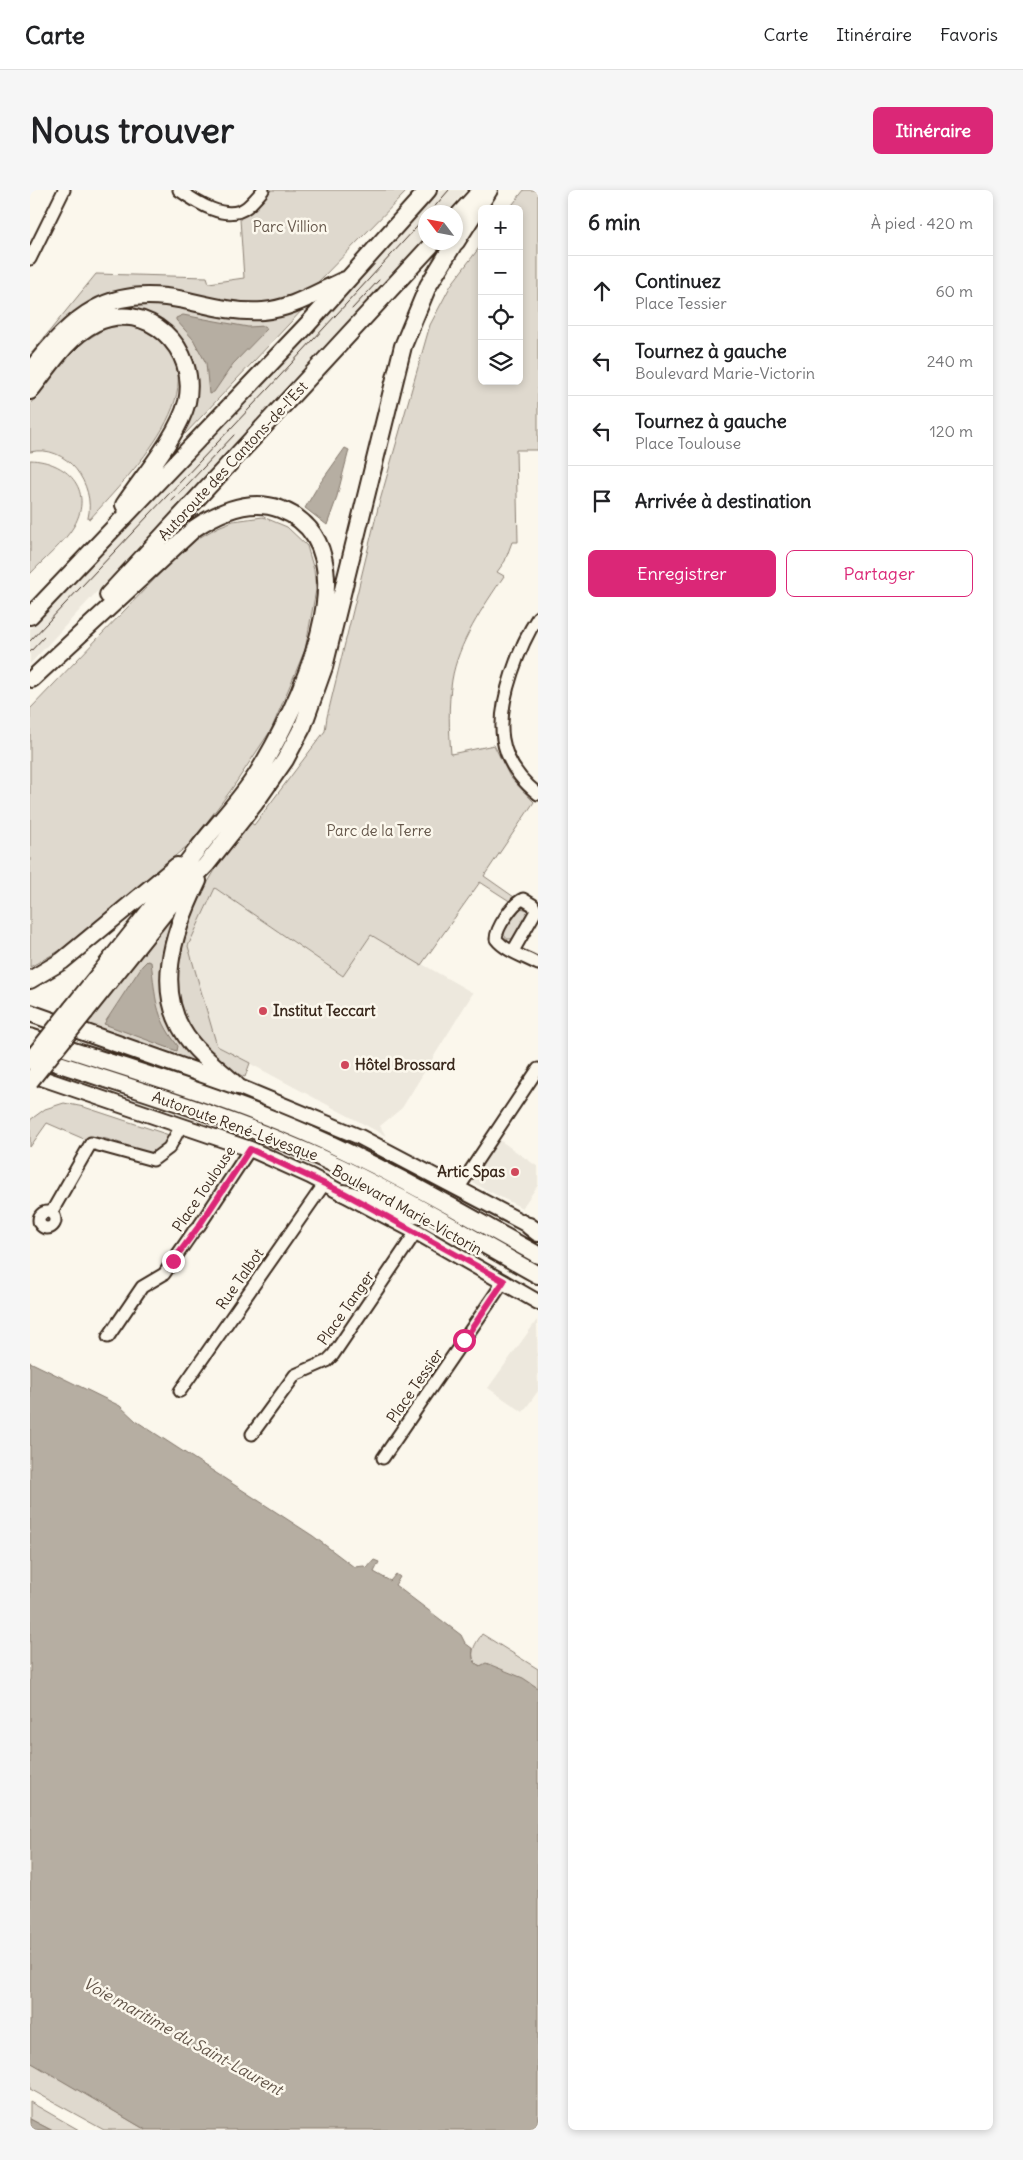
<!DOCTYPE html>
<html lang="fr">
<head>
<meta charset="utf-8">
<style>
	body { margin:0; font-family:Delius,sans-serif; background:#f6f6f6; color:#202124 }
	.controls { position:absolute; right:15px; top:15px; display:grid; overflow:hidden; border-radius:8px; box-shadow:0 2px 8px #0003 }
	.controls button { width:45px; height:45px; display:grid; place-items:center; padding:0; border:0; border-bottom:1px solid #e0e0e0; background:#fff; color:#202124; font:25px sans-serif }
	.compass { position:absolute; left:388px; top:15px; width:45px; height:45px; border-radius:50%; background:#fff; box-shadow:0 2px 8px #0003; rotate:302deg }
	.stop { position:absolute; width:15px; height:15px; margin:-11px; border:4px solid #db2777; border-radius:50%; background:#fff }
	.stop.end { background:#db2777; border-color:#fff; box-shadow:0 1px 5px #0008 }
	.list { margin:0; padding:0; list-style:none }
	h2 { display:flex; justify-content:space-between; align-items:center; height:65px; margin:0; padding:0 20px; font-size:21px }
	h2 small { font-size:16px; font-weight:400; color:#757577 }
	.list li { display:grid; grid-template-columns:32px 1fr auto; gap:15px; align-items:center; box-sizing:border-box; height:70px; padding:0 20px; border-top:1px solid #e0e0e0 }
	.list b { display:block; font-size:19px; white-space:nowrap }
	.list p { margin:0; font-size:16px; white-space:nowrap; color:#757577 }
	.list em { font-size:16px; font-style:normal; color:#757577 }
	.actions { display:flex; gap:10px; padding:15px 20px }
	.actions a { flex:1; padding:11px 0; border:1px solid #db2777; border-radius:8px; text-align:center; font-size:18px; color:#db2777 }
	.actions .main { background:#db2777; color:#fff }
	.icon { flex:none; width:28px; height:28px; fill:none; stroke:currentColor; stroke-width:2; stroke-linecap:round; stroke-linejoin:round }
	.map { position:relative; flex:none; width:508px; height:1940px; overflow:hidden; border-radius:8px }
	header { display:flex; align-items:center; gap:30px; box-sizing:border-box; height:70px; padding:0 25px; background:#fff; border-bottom:1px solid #e0e0e0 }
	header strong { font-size:24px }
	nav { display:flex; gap:28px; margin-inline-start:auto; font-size:18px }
	.intro { display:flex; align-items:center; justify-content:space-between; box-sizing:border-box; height:120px; padding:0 30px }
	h1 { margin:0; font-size:35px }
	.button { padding:12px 22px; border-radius:8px; background:#db2777; color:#fff; font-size:18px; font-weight:700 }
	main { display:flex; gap:30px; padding:0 30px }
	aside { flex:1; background:#fff; border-radius:8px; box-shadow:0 2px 8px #0003 }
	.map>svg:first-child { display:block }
</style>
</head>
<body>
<header>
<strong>Carte</strong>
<nav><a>Carte</a><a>Itinéraire</a><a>Favoris</a></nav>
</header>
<div class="intro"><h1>Nous trouver</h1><a class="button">Itinéraire</a></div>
<main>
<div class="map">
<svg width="508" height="1940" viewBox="0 0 508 1940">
	<rect width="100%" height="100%" fill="#fbf7ec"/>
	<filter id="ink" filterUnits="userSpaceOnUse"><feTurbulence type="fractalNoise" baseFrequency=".02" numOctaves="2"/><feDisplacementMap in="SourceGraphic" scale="10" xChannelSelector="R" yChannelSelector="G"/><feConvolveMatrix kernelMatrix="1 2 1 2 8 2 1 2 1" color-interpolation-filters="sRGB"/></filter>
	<g filter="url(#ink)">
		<path fill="#ede8dd" d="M411,0h25l-19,22h-21l-1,25 -395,427v-35l262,-274z
			M185,698l127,88 29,-41 102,58 -71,115 -22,18 6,10 -169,-90 -29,-100z
			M468,949l40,28v18l-16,23 -49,-25 -1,-5z
			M507,1130l1,71 -15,21 -35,-24z"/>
		<path fill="#dfd9ce" stroke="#8d8276" d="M241,0h137l-91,93 -25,15 -24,6 -27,2 -132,-11 -45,25 -34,40v-5l66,-81 111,3 2,6 35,-5 -4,-59 19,-14z
			M494,0h14v260h-22l2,92h-6l-7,19 -8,11 7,4c-21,31 -46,67 -52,104 -4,25 -3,50 -1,74l43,-9 16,32 24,25 -50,74 30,21 -3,5 -31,-20 -59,83 -50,-30 -28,41 -128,-88 -27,58 29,100 33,17 -5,14 -14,-6 -27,-21 -24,-37 -7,-48 20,-62 11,-14 14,-24 33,-42 3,2 71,-94 2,-14 52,-213 51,-179 21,-40 31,-41v137h37v-172h-10z
			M100,111l175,6 -120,127 -5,-3 3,-88 -72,-32 1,-6z
			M105,136c102,45 -3,145 -45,193l-2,-1c8,-33 -21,-75 -58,-66v-48l40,-50 10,-10 21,-13 10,-4z
			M0,270c36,1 65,29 44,66 -9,16 -31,34 -44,48z
			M233,327l24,10 20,19 7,24 2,20 -11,60 -34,80 -40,60 -39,52 -133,109 -29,16v-258l140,-146 27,-24 21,-12 15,-6z
			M150,708l-17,59 -2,23 4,23 46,65 -132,-44z
			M491,718l7,2v6l-16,23h-5l-3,-4 1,-5z
			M34,913l20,4 85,28 -1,7 -15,12h-4c-14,-5 -53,-23 -65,-15l-37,-16 -17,24v-27l15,-11z
			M452,1444l56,35v19l-62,-24c-8,-11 0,-21 6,-30z
			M0,1872l8,4 108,64h-42l-74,-41z
			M0,1912l49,28h-28l-21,-11z"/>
		<path fill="#b6aea2" stroke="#85796d" d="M153,125l65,12 17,-1 2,3 -34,35 -19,28 -5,2 -3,-31 -13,-24 -17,-19v-2z
			M315,258l4,2 -13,50 -9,25 -22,-17 13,-22z
			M117,771l4,1c5,36 3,53 27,84l-1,5 -73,-27 38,-58z
			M0,1172l90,44 16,15 177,115 41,31 10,-1 3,2 7,-8 5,2 -5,10 16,9 6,-7 4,3 -5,8 66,50 4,8 8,6c-1,8 -1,13 7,17l6,-3 37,15 15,10v442h-392l-116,-68z
			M0,1929l21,11h-21z"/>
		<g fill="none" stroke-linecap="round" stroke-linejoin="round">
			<defs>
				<path id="minor" d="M149,0c17,12 48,33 68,17 6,-5 11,-11 16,-17
					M0,69l34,-69
					M508,427c-12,18 -19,35 -26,56 -16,48 -17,87 26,121
					M483,761l23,-40 -3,-6 -10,-6c-10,4 -27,29 -27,40 9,12 29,18 42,25
					M428,999l80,-120
					M9 1030a8 8 0 1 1 16 0a8 8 0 1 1-16 0Z
					M21,1023l40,-70 62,17 16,-12 12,-22
					M78,1147l34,-50 22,-13 29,-42 6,-6 51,-77
					M150,1201l145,-208
					M222,1244l43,-59 32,-14 6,-6 83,-123
					M353,1268l121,-177"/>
				<path id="major" d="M0,884l220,75 60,27 106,56 122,70
					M207,896l123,51 177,93"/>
				<path id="highway" d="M426,28l20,-22
					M426,52l33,-52
					M0,181c44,-56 79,-87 154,-71 27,6 52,13 79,11 29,-2 56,-20 82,-31
					M0,201c19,-24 37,-54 65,-68 52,-25 104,26 92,79 -9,34 -43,73 -63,103
					M78,405l326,-353
					M0,426l277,-291 121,-135
					M2,489l163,-151c25,-17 55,-30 85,-19 99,37 13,208 -23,265 -18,28 -41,51 -61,77 -41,53 -82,105 -124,157
					M168,691c-25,51 -47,114 -6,163 13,16 31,28 45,42
					M0,790l32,-19 115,-95
					M55,822l99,-124 22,-23 49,-62 30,-43 18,-34 21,-59 79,-321 25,-60 27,-44
					M0,823l201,71
					M0,847c92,30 187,57 276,96 80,35 156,80 232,122
					M5,866c96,32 194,60 286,102 75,34 145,77 217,117
					M314,1003l72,22
					M499,1036l9,7"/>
			</defs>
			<use href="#minor" stroke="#3b2a1e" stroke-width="15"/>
			<use href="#major" stroke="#3b2a1e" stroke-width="18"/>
			<use href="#highway" stroke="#3b2a1e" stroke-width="20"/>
			<use href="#minor" stroke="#fbf7ec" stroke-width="11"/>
			<use href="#major" stroke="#fbf7ec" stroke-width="14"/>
			<use href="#highway" stroke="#fbf7ec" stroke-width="16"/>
			<path stroke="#3b2a1e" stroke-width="1" d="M400,22l19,-22
				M322,119l27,-29
				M142,311l62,-66
				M0,451l238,-252 158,-172
				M0,462l14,-15"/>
			<defs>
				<path id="highway-bridge" d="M0,871l42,-53
					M0,891l55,-69"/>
			</defs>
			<use href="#highway-bridge" stroke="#3b2a1e" stroke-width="20" stroke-linecap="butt"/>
			<use href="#highway-bridge" stroke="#fbf7ec" stroke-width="16"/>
		</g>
	</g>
	<g fill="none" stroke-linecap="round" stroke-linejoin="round" filter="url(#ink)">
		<path stroke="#db2777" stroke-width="6" d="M143,1071l26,-35 51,-77 94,44 160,88 -40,59"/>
	</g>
	<g fill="#d1495b" stroke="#fbf7ec" stroke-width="2">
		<circle cx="233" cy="821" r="5"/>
		<circle cx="315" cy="875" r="5"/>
		<circle cx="485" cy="982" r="5"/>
	</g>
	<g text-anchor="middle" stroke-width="5" stroke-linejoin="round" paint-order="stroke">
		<g font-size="15" fill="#64564a" stroke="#fbf7ec">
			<text x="260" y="42">Parc Villion</text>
			<text x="349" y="646">Parc de la Terre</text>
		</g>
		<g font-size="15" fill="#3b2a1e" stroke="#fbf7ec">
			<text transform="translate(203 271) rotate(-47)" y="5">Autoroute des Cantons-de-l'Est</text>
			<text transform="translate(205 936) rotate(20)" y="5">Autoroute René-Lévesque</text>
			<text transform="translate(174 999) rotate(-56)" y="5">Place Toulouse</text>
			<text transform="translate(377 1020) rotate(29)" y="5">Boulevard Marie-Victorin</text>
			<text transform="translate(210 1089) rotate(-55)" y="5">Rue Talbot</text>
			<text transform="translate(316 1118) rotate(-55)" y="5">Place Tanger</text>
			<text transform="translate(385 1196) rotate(-55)" y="5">Place Tessier</text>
		</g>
		<g font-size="15" font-weight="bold" fill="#3b2a1e" stroke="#fbf7ec" text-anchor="start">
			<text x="243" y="826">Institut Teccart</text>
			<text x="325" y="880">Hôtel Brossard</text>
			<text x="475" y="987" text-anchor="end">Artic Spas</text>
		</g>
		<g font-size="16" font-style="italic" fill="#605246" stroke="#fbf7ec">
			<text transform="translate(153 1846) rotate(29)" y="6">Voie maritime du Saint-Laurent</text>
		</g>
	</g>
</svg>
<div class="controls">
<button>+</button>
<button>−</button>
<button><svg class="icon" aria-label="locate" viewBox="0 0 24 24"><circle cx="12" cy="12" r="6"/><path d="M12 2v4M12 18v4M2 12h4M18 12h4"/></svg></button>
<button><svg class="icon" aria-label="layers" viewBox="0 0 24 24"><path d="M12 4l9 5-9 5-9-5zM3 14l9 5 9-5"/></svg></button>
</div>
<svg class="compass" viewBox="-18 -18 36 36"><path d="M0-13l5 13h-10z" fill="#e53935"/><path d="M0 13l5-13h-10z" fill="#757577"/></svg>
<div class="stop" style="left:434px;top:1150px"></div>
<div class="stop end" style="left:143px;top:1071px"></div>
</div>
<aside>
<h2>6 min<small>À pied · 420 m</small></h2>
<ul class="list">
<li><svg class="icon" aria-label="ahead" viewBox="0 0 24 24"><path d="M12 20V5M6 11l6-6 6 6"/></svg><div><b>Continuez</b><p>Place Tessier</p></div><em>60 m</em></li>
<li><svg class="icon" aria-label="left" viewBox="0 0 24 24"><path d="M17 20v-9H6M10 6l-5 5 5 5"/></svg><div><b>Tournez à gauche</b><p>Boulevard Marie-Victorin</p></div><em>240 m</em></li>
<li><svg class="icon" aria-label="left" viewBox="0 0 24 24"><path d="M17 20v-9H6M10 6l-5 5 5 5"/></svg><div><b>Tournez à gauche</b><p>Place Toulouse</p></div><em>120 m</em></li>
<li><svg class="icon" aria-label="arrive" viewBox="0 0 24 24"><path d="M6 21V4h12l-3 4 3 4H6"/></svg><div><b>Arrivée à destination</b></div></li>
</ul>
<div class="actions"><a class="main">Enregistrer</a><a>Partager</a></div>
</aside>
</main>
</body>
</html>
